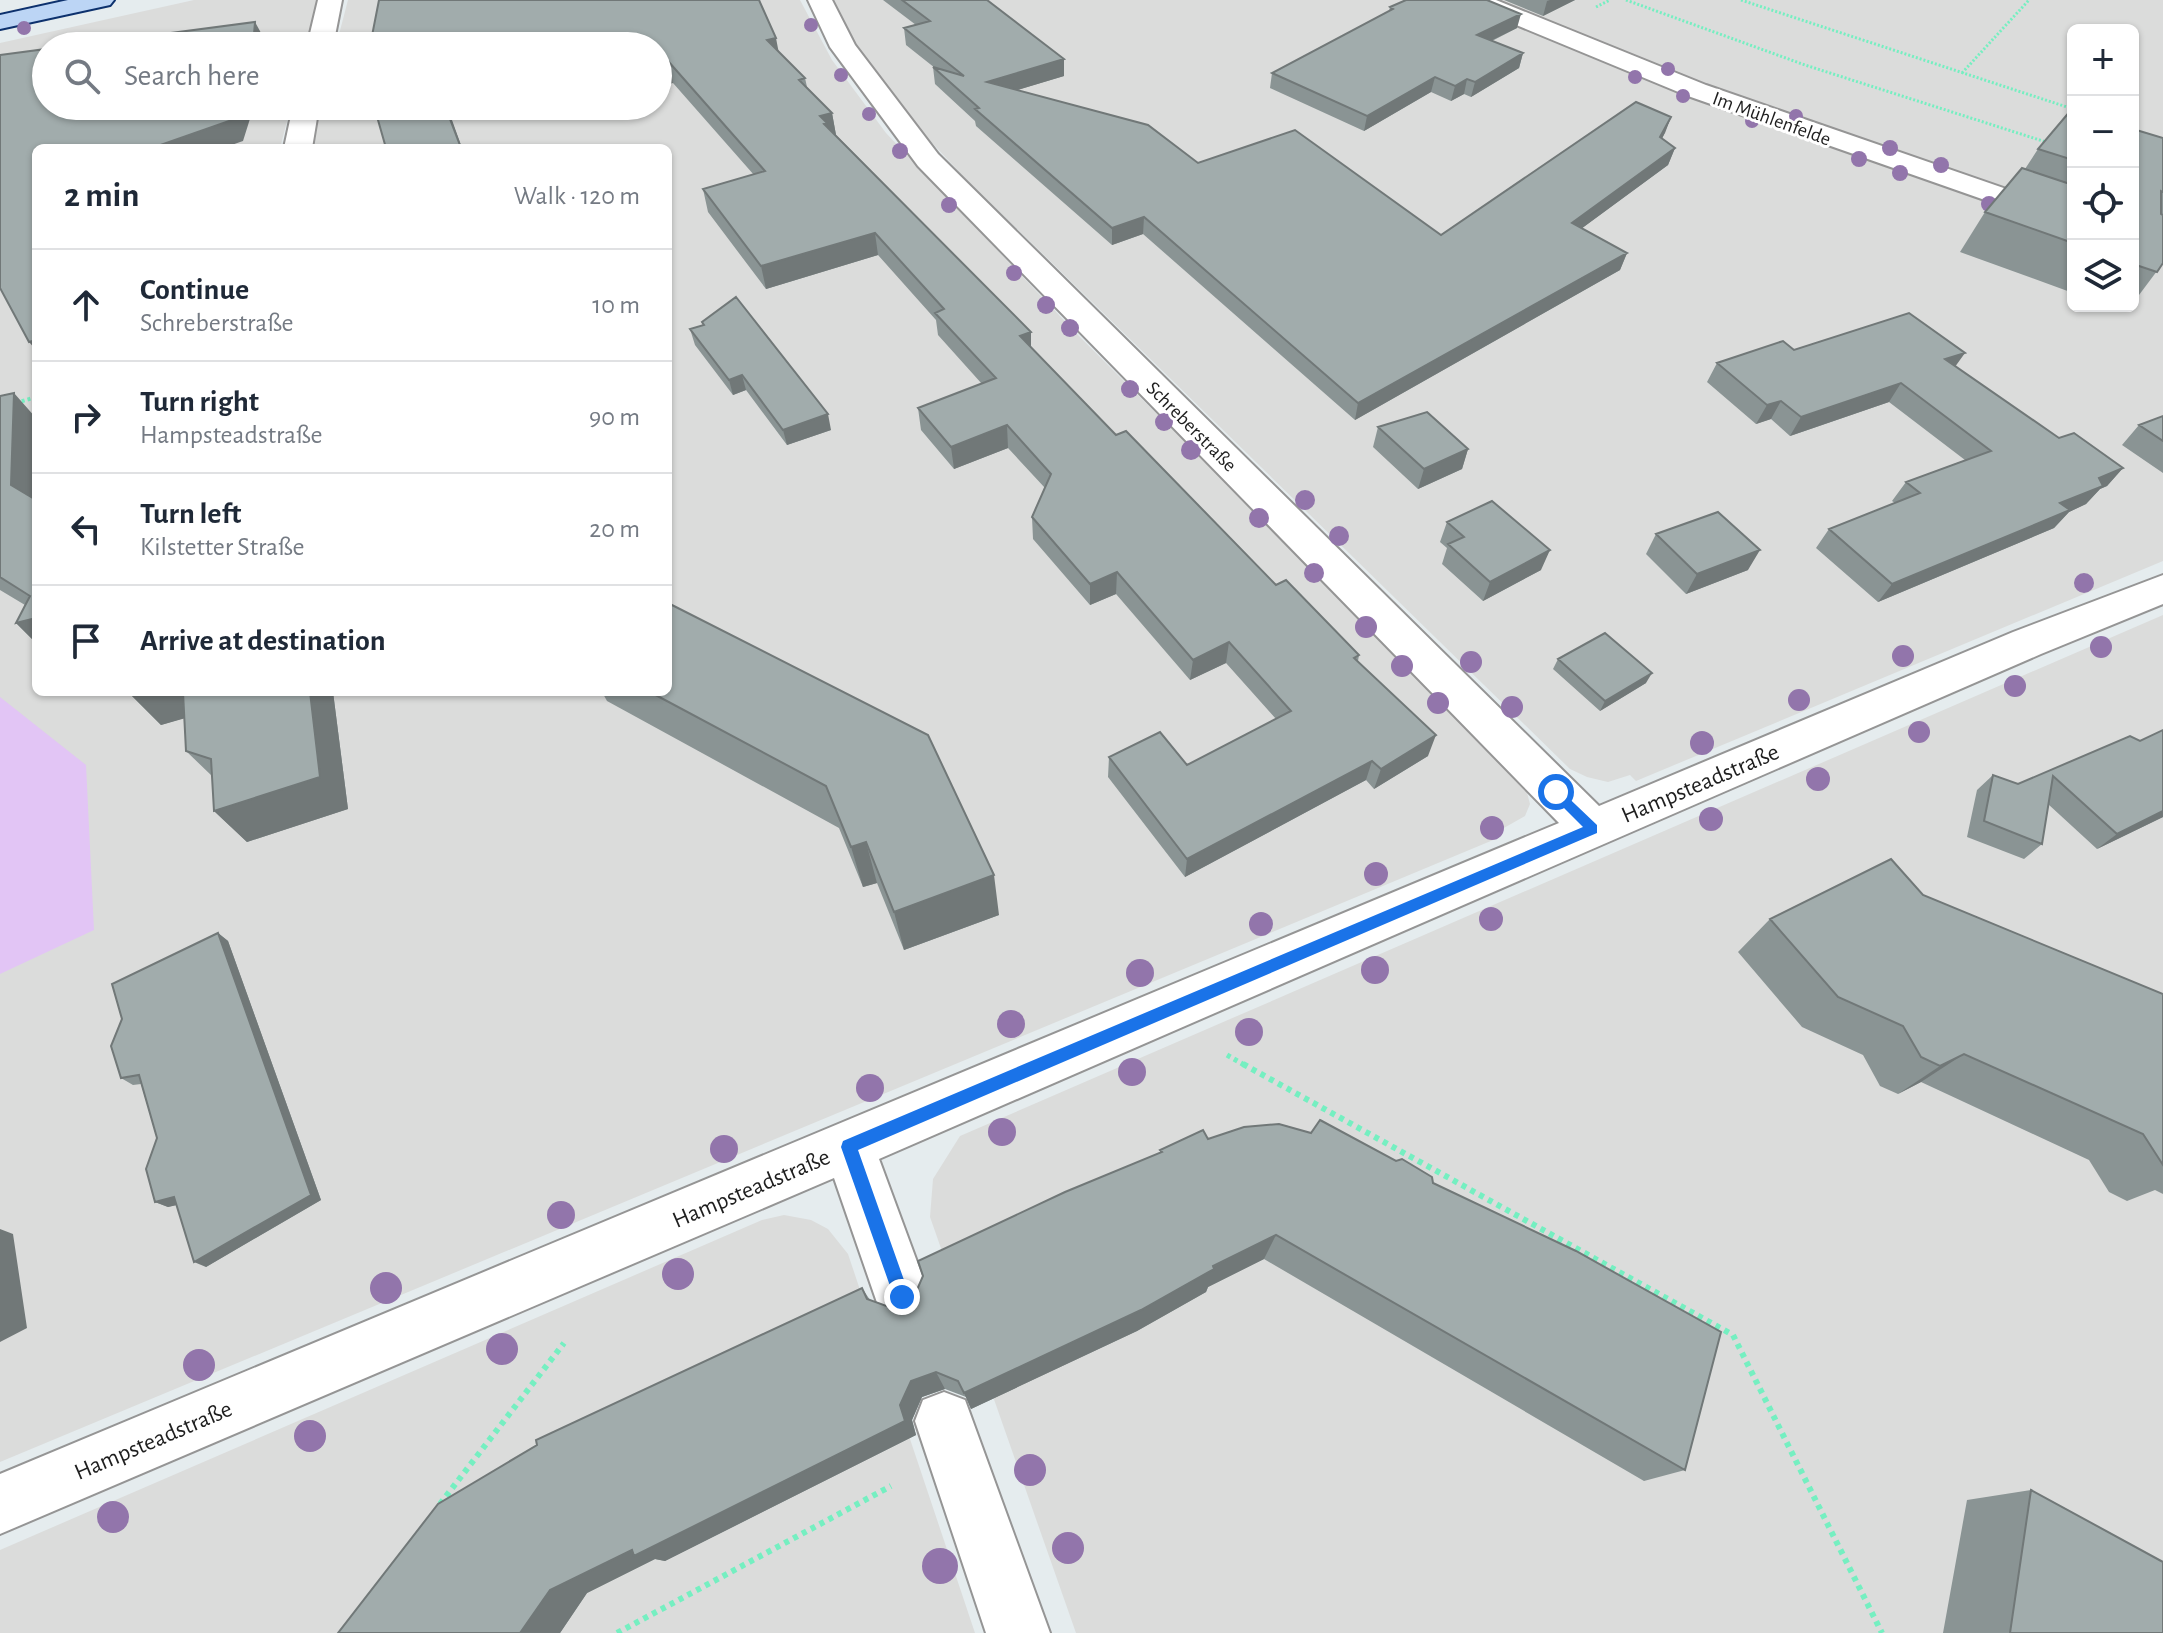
<!DOCTYPE html>
<html lang="en">
<head>
<meta charset="utf-8">
<style>
	body { margin:0; font-family:"Alegreya Sans",sans-serif; background:#f2f2f3; color:#1f2937 }
	.controls { position:absolute; right:24px; top:24px; display:grid; overflow:hidden; border-radius:12px; box-shadow:0 2px 6px #0004 }
	.controls button { width:72px; height:72px; display:grid; place-items:center; padding:0; border:0; border-bottom:2px solid #e0e1e3; background:#fff; color:#1f2937; font:40px sans-serif }
	.stop { position:absolute; width:24px; height:24px; margin:-18px; border:6px solid #1a73e8; border-radius:50%; background:#fff }
	.stop.end { background:#1a73e8; border-color:#fff; box-shadow:0 2px 8px #0008 }
	.list { margin:0; padding:0; list-style:none }
	h2 { display:flex; justify-content:space-between; align-items:center; height:104px; margin:0; padding:0 32px; font-size:34px }
	h2 small { font-size:26px; font-weight:400; color:#747a83 }
	.list li { display:grid; grid-template-columns:52px 1fr auto; gap:24px; align-items:center; box-sizing:border-box; height:112px; padding:0 32px; border-top:2px solid #e0e1e3 }
	.list b { display:block; font-size:30px; white-space:nowrap }
	.list p { margin:0; font-size:26px; white-space:nowrap; color:#747a83 }
	.list em { font-size:26px; font-style:normal; color:#747a83 }
	.icon { flex:none; width:44px; height:44px; fill:none; stroke:currentColor; stroke-width:2; stroke-linecap:round; stroke-linejoin:round }
	.map { position:relative; flex:none; width:2163px; height:1633px; overflow:hidden }
	.search { position:absolute; background:#fff; box-shadow:0 2px 6px #0004; left:32px; top:32px; width:640px; height:88px; display:flex; align-items:center; gap:20px; box-sizing:border-box; padding:0 28px; border-radius:44px; color:#747a83; font-size:30px }
	.panel { position:absolute; background:#fff; box-shadow:0 2px 6px #0004; left:32px; top:144px; width:640px; height:552px; border-radius:12px }
	.map>svg:first-child { display:block }
</style>
</head>
<body>
<div class="map">
<svg width="2163" height="1633" viewBox="0 0 2163 1633">
	<rect width="100%" height="100%" fill="#e5ecee"/>
	<path fill="#dbdcdb" d="M194,0h124l-12,46h-260v60h245l-11,42h-244v544h632v-544h-355l6,-34 2,-8h337v-60h-322l12,-46h452l32,60 54,73 191,201 447,447 6,23 -5,12 -30,17 3,5 -1498,624v-1419z
		M831,0h624l240,98 378,132v76h60v-55l30,10v300l-527,220 -6,-6 -22,7 -21,-5 -17,-8 -607,-593 -44,-47 -64,-83z
		M1494,0h669v242l-30,-10v-202h-60v182l-372,-128z
		M2163,615v1018h-1087l-146,-416 3,-38 27,-43z
		M784,1215l27,5 17,9 20,25 127,379h-975v-83l762,-330z"/>
	<path fill="#e2c5f5" d="M0,697l86,68 8,165 -94,44z"/>
	<g fill="none" stroke-linecap="round" stroke-linejoin="round">
		<defs>
			<path id="street" d="M318,0h24l-9,46h-26z
				M808,0h24l23,45 83,109 661,652 414,-174 150,-57v29l-122,50 -1162,505 51,138 -8,20 -20,8 -20,-8 -48,-139 -834,356v-60l1559,-651 -641,-657 -88,-119z
				M1464,0h32l210,85 367,127v19l-385,-135 -220,-91z
				M293,106h26l-7,42h-28z
				M944,1392l21,8 85,233h-64l-71,-212 8,-21z"/>
			<path id="secondary" d="M68,0h46l-4,5 -110,24v-14z"/>
		</defs>
		<use href="#street" stroke="#959595" stroke-width="4"/>
		<use href="#secondary" stroke="#0d316d" stroke-width="4"/>
		<path stroke="#75efc1" stroke-width="3" stroke-dasharray="2 2" stroke-linecap="butt" d="M1626,0l179,65 244,78
			M1741,0l332,109
			M1596,7l14,-7
			M1962,73l67,-73"/>
		<path stroke="#75efc1" stroke-width="4" stroke-dasharray="3 3" stroke-linecap="butt" d="M16,403l20,-6"/>
		<path stroke="#75efc1" stroke-width="5" stroke-dasharray="4 4" stroke-linecap="butt" d="M1227,1055l19,11"/>
		<path stroke="#75efc1" stroke-width="6" stroke-dasharray="5 5" stroke-linecap="butt" d="M1243,1064l490,271 149,298
			M440,1504l124,-161
			M617,1633l274,-147"/>
		<use href="#street" fill="#fff" fill-rule="evenodd"/>
		<use href="#secondary" fill="#bcd5f5" fill-rule="evenodd"/>
	</g>
	<g fill="#9275ab">
		<circle cx="811" cy="25" r="7"/>
		<circle cx="24" cy="28" r="7"/>
		<circle cx="1668" cy="69" r="7"/>
		<circle cx="841" cy="75" r="7"/>
		<circle cx="1635" cy="77" r="7"/>
		<circle cx="1683" cy="96" r="7"/>
		<circle cx="869" cy="114" r="7"/>
		<circle cx="1796" cy="116" r="7"/>
		<circle cx="1752" cy="121" r="7"/>
		<circle cx="1890" cy="148" r="8"/>
		<circle cx="900" cy="151" r="8"/>
		<circle cx="1859" cy="159" r="8"/>
		<circle cx="1941" cy="165" r="8"/>
		<circle cx="1900" cy="173" r="8"/>
		<circle cx="1989" cy="204" r="8"/>
		<circle cx="949" cy="205" r="8"/>
		<circle cx="1014" cy="273" r="8"/>
		<circle cx="1046" cy="305" r="9"/>
		<circle cx="1070" cy="328" r="9"/>
		<circle cx="1130" cy="389" r="9"/>
		<circle cx="1164" cy="422" r="9"/>
		<circle cx="1191" cy="450" r="10"/>
		<circle cx="1305" cy="500" r="10"/>
		<circle cx="1259" cy="518" r="10"/>
		<circle cx="1339" cy="536" r="10"/>
		<circle cx="1314" cy="573" r="10"/>
		<circle cx="2084" cy="583" r="10"/>
		<circle cx="1366" cy="627" r="11"/>
		<circle cx="2101" cy="647" r="11"/>
		<circle cx="1903" cy="656" r="11"/>
		<circle cx="1471" cy="662" r="11"/>
		<circle cx="1402" cy="666" r="11"/>
		<circle cx="2015" cy="686" r="11"/>
		<circle cx="1799" cy="700" r="11"/>
		<circle cx="1438" cy="703" r="11"/>
		<circle cx="1512" cy="707" r="11"/>
		<circle cx="1919" cy="732" r="11"/>
		<circle cx="1702" cy="743" r="12"/>
		<circle cx="1818" cy="779" r="12"/>
		<circle cx="1711" cy="819" r="12"/>
		<circle cx="1492" cy="828" r="12"/>
		<circle cx="1376" cy="874" r="12"/>
		<circle cx="1491" cy="919" r="12"/>
		<circle cx="1261" cy="924" r="12"/>
		<circle cx="1375" cy="970" r="14"/>
		<circle cx="1140" cy="973" r="14"/>
		<circle cx="1011" cy="1024" r="14"/>
		<circle cx="1249" cy="1032" r="14"/>
		<circle cx="1132" cy="1072" r="14"/>
		<circle cx="870" cy="1088" r="14"/>
		<circle cx="1002" cy="1132" r="14"/>
		<circle cx="724" cy="1149" r="14"/>
		<circle cx="561" cy="1215" r="14"/>
		<circle cx="678" cy="1274" r="16"/>
		<circle cx="386" cy="1288" r="16"/>
		<circle cx="502" cy="1349" r="16"/>
		<circle cx="199" cy="1365" r="16"/>
		<circle cx="310" cy="1436" r="16"/>
		<circle cx="1030" cy="1470" r="16"/>
		<circle cx="113" cy="1517" r="16"/>
		<circle cx="1068" cy="1548" r="16"/>
		<circle cx="940" cy="1566" r="18"/>
	</g>
	<path fill="#8a9494" d="M379,0l399,51 27,27 2,9 25,26 4,22 195,197v16l85,87 160,150 83,70 -1,6 70,95 -54,33 -8,-9 -181,97 -77,-100 1,-20 78,8 89,-46 -50,-56 -36,17 -74,-86 -26,11 -57,-66 -1,-22 13,-29 -37,-40 -54,21 -33,-39 -3,-22 64,-24 -44,-49 -2,-15 -58,-65 -112,34 -58,-77 -5,-23 51,-14 -81,-92 -15,-37h-288z
		M883,0h104l77,76 -47,14 181,73 243,72 230,-118 -9,22 13,9 -7,17 -86,63 45,25 -7,17 -265,150 -212,-186 -31,11 -136,-119 -1,-5 -40,-37 -2,-17 2,1 -29,-23 -2,-17 12,-3z
		M1504,0h71l-32,16z
		M1390,7l127,21 -25,13 31,12 -4,15 -48,29 -7,-3 -13,7 -20,-9 -67,39 -94,-43 2,-15 117,-62z
		M2073,110v183l-113,-41 25,-40 40,-43 13,-20z
		M2133,129l30,9v125l-30,40z
		M2109,306h21l-4,6z
		M702,322l129,108 -44,15 -41,-55 -13,5 -38,-50 -5,-16 13,-4z
		M1794,350l161,16 104,72 64,30 -16,18 -7,3 -14,15 -17,8 -15,16 -176,74 -62,-54 13,-19 66,-26 -3,-2 14,-19 59,-22 -76,-58 -99,34 -19,-17 -15,5 -49,-42 10,-19z
		M0,396l36,22v225l-20,-20 9,-18 -25,-15z
		M2163,416v57l-41,-28 17,-20z
		M1378,427l90,22 -6,20 -44,20 -45,-42z
		M1447,522l94,48 -58,31 -41,-37 5,-16 -7,-6z
		M1656,534l92,36 -62,24 -40,-40z
		M668,599l2,4 329,312 -95,35 -27,-67 -14,4 -24,-59 -232,-127 -5,-9h66z
		M1558,659l88,24 -46,28 -47,-42z
		M128,692h205l15,117 -101,33 -33,-31 -2,-35 -26,-25 -2,-33 -23,7z
		M2163,730v87l-66,32 -49,-45 -6,40 -18,15 -57,-22 10,-47 16,-15 25,9 122,-43z
		M1923,895l240,99v200l-8,-4 -28,11 -18,-9 -20,-32 -168,-78 -23,12 -18,-8 -17,-31 -61,-28 -64,-75 32,-33z
		M218,933l10,8 93,259 -115,67 -30,-62 -8,2 -13,-5 2,-64 -16,-54 -8,1 -12,-7 1,-59z
		M1208,1139l225,44 252,287 -41,11 -380,-222 -56,28 -2,5 -69,39 -166,78 -5,-12 -21,-8 -23,8 -10,23 4,15 -251,126 -10,-2 -68,34 -27,40h-222l524,-345 8,12 19,7 24,-8 247,-146v-3z
		M2031,1490l132,143h-220l24,-133z"/>
	<path fill="#717878" d="M1550,0h25l-32,16 4,-15z
		M1521,14l-4,14 -43,21 3,-14z
		M255,22l11,20 -1,4h-12z
		M555,38l2,8h-41z
		M776,38l4,21 -13,-19z
		M1523,53l-4,15 -48,29 4,-15z
		M1064,59v17l-76,23 -1,-17z
		M668,61l5,22 -15,4v-23z
		M1435,77l-4,15 -67,39 3,-15z
		M1467,79l-3,15 -13,7 4,-15z
		M236,106h18l-11,35 -20,7h-71z
		M445,106h2l15,42h-1z
		M832,113l4,22 -7,1 -9,-20z
		M1671,117l-6,16 -12,21 7,-17z
		M1675,148l-7,17 -102,75 6,-17z
		M1144,217l-1,17 -31,11v-17z
		M875,233l3,22 -112,34 -5,-23z
		M1627,253l-7,17 -265,150 3,-17z
		M1031,332v23l-11,-19z
		M36,340v10l-7,-8z
		M1965,353l-13,18 -7,-12z
		M742,375l4,15 -13,5 -4,-15z
		M1901,383l-12,19 -99,34 11,-19z
		M14,393l22,25v94l-25,-27z
		M1781,401l-10,18 -15,5 11,-19z
		M828,414l3,16 -44,15 -4,-15z
		M1007,425l1,23 -54,21 -3,-22z
		M1468,449l-6,20 -44,20 6,-20z
		M2123,468l-16,18 -7,3 -14,15 -17,8 -15,16 -176,74 14,-18 168,-81 39,-25z
		M1550,550l-9,20 -58,31 7,-19z
		M1760,550l-12,20 -62,24 11,-20z
		M1117,572l-1,22 -26,11v-21z
		M36,618v25l-20,-20z
		M1229,642l-3,21 -36,17 3,-20z
		M1652,673l-6,10 -46,28 5,-10z
		M128,692h70l16,18 -53,15z
		M310,692h23l15,117 -101,33 -33,-31z
		M1436,735l-8,21 -54,33 7,-20z
		M1372,761l-6,19 -181,97 2,-18z
		M2163,811v6l-66,32 20,-15z
		M866,842l11,41 -14,4 -12,-40z
		M994,875l5,40 -95,35 -10,-38z
		M218,933l10,8 93,259 -115,67 -12,-5z
		M1964,1054l-43,28 -23,12 42,-28z
		M174,1197l12,6 -18,4 -13,-5z
		M0,1229l13,5 14,94 -27,14z
		M1276,1235l-12,24 -56,28 -2,5 -69,39 -166,78 -7,-16z
		M936,1372l9,17 -23,8 -10,23 4,15 -251,126 -10,-2 -68,34 -27,40h-40l30,-43 350,-185 11,-24z"/>
	<path fill="#a1acac" stroke="#717878" stroke-width="2" d="M379,0h380l17,38 -9,2 38,38 -6,2 33,33 -12,3 7,7 -3,1 207,208 -11,4 96,99 10,-4 150,154 10,-5 73,75 -5,3 82,77 -55,34 -9,-8 -185,98 -78,-102 51,-25 27,33 104,-54 -62,-69 -36,18 -76,-88 -27,12 -58,-67 19,-43 -44,-49 -56,22 -33,-39 78,-30 -61,-65 9,-4 -69,-76 -114,33 -58,-77 62,-18 -97,-110 -10,3v-18h-98l-5,-8 -39,8h-146z
		M902,0h85l77,59 -77,23 161,43 50,38 97,-33 146,105 195,-133 35,15 -11,20 15,11 -103,75 55,30 -269,150 -214,-186 -32,11 -137,-119 4,-1 -46,-41 31,9 -60,-48 26,-7z
		M1406,0h81l34,14 -44,21 46,18 -48,29 -8,-3 -12,7 -20,-9 -68,39 -95,-43 121,-64 -3,-2z
		M255,22l-2,24h-181z
		M46,49v57h190l-4,14 -80,28h-116v41l-1,1 1,2v148l-7,2 -29,-54v-233z
		M374,106h71l16,42h-75z
		M2071,110h2v50l-35,-11z
		M2133,129l30,9v54l-2,-1v23l2,1v48l-6,9 -24,-8z
		M2022,168l51,17v58l-88,-31z
		M736,297l92,117 -45,16 -41,-55 -13,5 -39,-51 14,-4 -2,-3z
		M1909,313l56,40 -20,6 114,79 15,-5 49,35 -24,10 4,8 -43,17 10,7 -178,74 -63,-55 91,-36 -14,-11 85,-31 -90,-68 -100,34 -20,-16 -14,4 -50,-42 66,-22 11,9z
		M14,393l-3,92 25,15v118l-20,5 14,-27 -30,-19v-181z
		M1427,412l41,37 -44,20 -46,-42z
		M2163,416v25l-24,-16z
		M1492,501l58,49 -60,32 -42,-38 16,-7 -17,-15z
		M1718,512l42,38 -63,24 -41,-40z
		M668,603l260,132 66,140 -100,37 -28,-70 -15,5 -25,-61 -176,-94h18z
		M1605,633l47,40 -47,28 -47,-42z
		M183,692h127l10,85 -106,34 -3,-52 -25,-8z
		M2163,730v81l-46,23 -64,-58 -11,68 -58,-23 9,-46 25,9 112,-48 10,5z
		M1891,859l32,36 240,99v171l-20,-31 -179,-80 -24,12 -19,-9 -18,-31 -65,-29 -68,-78z
		M218,933l93,262 -117,67 -20,-65 -19,5 -9,-33 11,-31 -18,-63 -18,3 -10,-32 11,-27 -10,-35z
		M1320,1120l76,41 6,-2 30,18 1,6 143,68 145,81 -36,138 -409,-235 -63,31 1,3 -73,41 -177,83 -6,-12 -22,-9 -25,9 -11,24 5,16 -271,135 -2,-6 -82,40 -30,43h-182l100,-129 99,-59 -1,-5 326,-152 5,11 22,8 24,-8 10,-23 -5,-15 147,-69 97,-40 -2,-2 43,-20 5,9 36,-12 35,-3 32,9z
		M2031,1490l132,72v71h-153z"/>
	<path fill="#1a73e8" d="M1556,786l41,39v8l-739,317 52,147 -3,6 -5,2 -6,-2 -55,-156 2,-6 740,-314 -32,-32v-7z"/>
	<g text-anchor="middle" stroke-width="6" stroke-linejoin="round" paint-order="stroke">
		<g font-size="20" fill="#1e1e1e" stroke="#fff">
			<text transform="translate(1772 118) rotate(20)" y="7">Im Mühlenfelde</text>
			<text transform="translate(1192 426) rotate(45)" y="7">Schreberstraße</text>
		</g>
		<g font-size="24" fill="#1e1e1e" stroke="#fff">
			<text transform="translate(1700 783) rotate(-23)" y="8">Hampsteadstraße</text>
			<text transform="translate(751 1188) rotate(-23)" y="8">Hampsteadstraße</text>
			<text transform="translate(153 1440) rotate(-23)" y="8">Hampsteadstraße</text>
		</g>
	</g>
</svg>
<div class="controls">
<button>+</button>
<button>−</button>
<button><svg class="icon" aria-label="locate" viewBox="0 0 24 24"><circle cx="12" cy="12" r="6"/><path d="M12 2v4M12 18v4M2 12h4M18 12h4"/></svg></button>
<button><svg class="icon" aria-label="layers" viewBox="0 0 24 24"><path d="M12 4l9 5-9 5-9-5zM3 14l9 5 9-5"/></svg></button>
</div>
<div class="stop" style="left:1556px;top:792px"></div>
<div class="stop end" style="left:902px;top:1297px"></div>
<div class="search"><svg class="icon" aria-label="search" viewBox="0 0 24 24"><circle cx="10" cy="10" r="6"/><path d="M15 15l6 6"/></svg>Search here</div>
<section class="panel">
<h2>2 min<small>Walk · 120 m</small></h2>
<ul class="list">
<li><svg class="icon" aria-label="ahead" viewBox="0 0 24 24"><path d="M12 20V5M6 11l6-6 6 6"/></svg><div><b>Continue</b><p>Schreberstraße</p></div><em>10 m</em></li>
<li><svg class="icon" aria-label="right" viewBox="0 0 24 24"><path d="M7 20v-9h11M14 6l5 5-5 5"/></svg><div><b>Turn right</b><p>Hampsteadstraße</p></div><em>90 m</em></li>
<li><svg class="icon" aria-label="left" viewBox="0 0 24 24"><path d="M17 20v-9H6M10 6l-5 5 5 5"/></svg><div><b>Turn left</b><p>Kilstetter Straße</p></div><em>20 m</em></li>
<li><svg class="icon" aria-label="arrive" viewBox="0 0 24 24"><path d="M6 21V4h12l-3 4 3 4H6"/></svg><div><b>Arrive at destination</b></div></li>
</ul>
</section>
</div>
</body>
</html>
